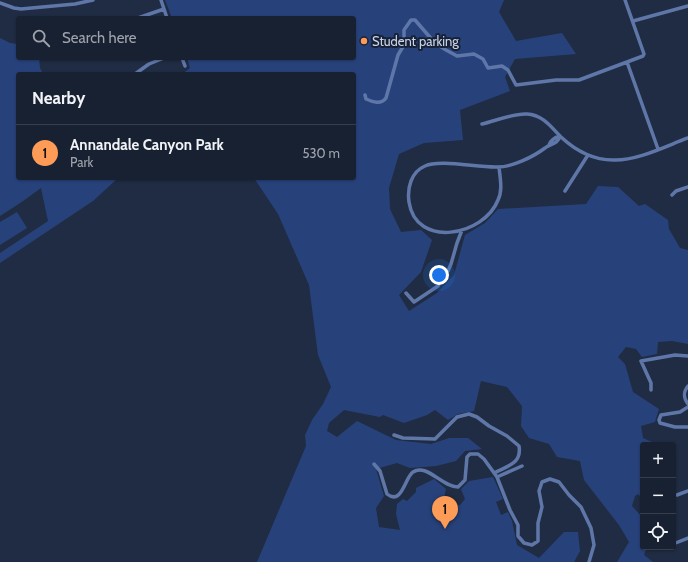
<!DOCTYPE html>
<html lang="en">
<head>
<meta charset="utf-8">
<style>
	body { margin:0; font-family:Cabin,sans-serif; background:#252e3e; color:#f1f3f6 }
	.controls { position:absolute; right:12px; bottom:12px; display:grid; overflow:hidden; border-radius:4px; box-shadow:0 1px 3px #0004 }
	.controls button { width:36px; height:36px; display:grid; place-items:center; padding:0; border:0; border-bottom:1px solid #363e4d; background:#182132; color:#f1f3f6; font:20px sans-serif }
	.you { position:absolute; left:439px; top:275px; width:14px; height:14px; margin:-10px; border:3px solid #fff; border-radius:50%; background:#1a73e8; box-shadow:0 0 0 6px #1a73e833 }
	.badge { display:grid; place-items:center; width:26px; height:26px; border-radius:50%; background:#fe9c57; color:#111; font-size:13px; font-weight:700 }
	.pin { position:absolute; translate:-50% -33px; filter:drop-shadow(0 1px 2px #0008) }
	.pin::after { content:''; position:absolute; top:21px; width:14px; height:12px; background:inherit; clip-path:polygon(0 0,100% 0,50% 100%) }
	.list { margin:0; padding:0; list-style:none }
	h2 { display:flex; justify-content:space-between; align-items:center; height:52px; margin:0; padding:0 16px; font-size:17px }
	h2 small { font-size:13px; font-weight:400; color:#9fa3ac }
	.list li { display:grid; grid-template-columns:26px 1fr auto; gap:12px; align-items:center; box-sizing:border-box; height:56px; padding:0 16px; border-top:1px solid #363e4d }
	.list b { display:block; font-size:15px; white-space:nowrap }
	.list p { margin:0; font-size:13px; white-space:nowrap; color:#9fa3ac }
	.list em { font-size:13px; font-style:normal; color:#9fa3ac }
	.icon { flex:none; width:22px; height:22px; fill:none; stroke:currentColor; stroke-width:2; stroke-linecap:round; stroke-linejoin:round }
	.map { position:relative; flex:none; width:688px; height:562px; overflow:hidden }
	.search { position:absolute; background:#182132; box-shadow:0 1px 3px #0004; left:16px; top:16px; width:340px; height:44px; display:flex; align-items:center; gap:10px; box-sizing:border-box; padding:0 14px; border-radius:4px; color:#9fa3ac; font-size:15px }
	.panel { position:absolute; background:#182132; box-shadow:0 1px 3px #0004; left:16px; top:72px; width:340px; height:108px; border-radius:4px }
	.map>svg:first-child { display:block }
</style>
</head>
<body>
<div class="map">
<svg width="688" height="562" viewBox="0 0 688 562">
	<rect width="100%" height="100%" fill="#202c43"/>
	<path fill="#27427b" d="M165,0h339l-5,12 17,29 46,-8 14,21 -61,5 -10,18 5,14 -50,19 3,30 -39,3 -25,11 -10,34 1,21 11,23 20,-2 11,10 -11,32 -22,23 10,16 28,-18 17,-18 11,-40 20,-12 13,-14 88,-5 12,-18 20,1 21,19 6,-2 23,16 1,9 11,19 8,2v94l-16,-3 -14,1 -1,12 -15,3 -6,-8 -10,-2 -8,10 7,7 8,28 26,17 -4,13 -14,4 2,12 9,4 2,3h-11v54l-5,-5 -3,2 -3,10 11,12v29h4l-3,8 9,7h-36l12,-20 -10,-17 -35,-45 -4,-19 -23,-4 -8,-13 -20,-6 -8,-12 1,-20 -15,-19 -26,-6 -7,30 -16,3 -10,6 -13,-10 -8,5 -23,8 -21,-8 -3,2 -36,-7 -15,13 -2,8 10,6 20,-16 39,19 35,4 18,-6h19l14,11 -17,2 -9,10 -20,5 -26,2 -13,-5 -21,6 8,27 -8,12 3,19 21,3 -4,-16 1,-10 6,-5 4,2 9,-9v-4l18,-9 12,10 -2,10 5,7 11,-1 5,-6 -4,-10 8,-8 24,-4 10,22 -7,3 5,13 7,-3 4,9 5,24 22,13 25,-26h14l2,19 -6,11h-317l49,-116 -1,-11 7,-15 11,-16 8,-17 -13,-32 -9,-70 -31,-71 -24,-36h100v-104h-172l8,-6 -3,-10h167v-40h-182z
		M0,38l10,5 8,1v14h21l1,10 3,6h-25v104h100l-25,23 -93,62v-10l48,-32 -7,-33c-13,10 -27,19 -41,28z
		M17,212l10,16 -27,17v-23z"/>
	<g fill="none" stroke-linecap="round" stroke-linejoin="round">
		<path stroke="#5f77a8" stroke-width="3.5" d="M161,0l6,18
			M625,0l19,54 -1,2 -16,6 31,87
			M0,3l14,5 7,1 54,-5 18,-4
			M138,18l26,-9
			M633,21l55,-15
			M182,58l3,8
			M135,74l14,-10 15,-6
			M365,95l1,4c7,3 15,6 20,-1l12,-43 6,-10v-15l7,-10h4l20,23 11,7 11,6 17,-2 9,5 5,9 14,-2 6,4 8,15 40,-5h23l48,-18
			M482,124c13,-3 32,-11 45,-10 16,1 24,13 34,23 14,13 32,23 52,23 24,1 53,-14 75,-22
			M549,145c1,-4 6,-8 11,-9
			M499,167c1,11 4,23 -1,33 -14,36 -82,49 -89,2 -2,-14 2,-30 16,-36 15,-7 54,2 73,1 14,0 35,-10 47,-19 5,-4 13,-4 15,-12
			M565,191l23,-36
			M672,195l4,-4 12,-4
			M406,293l8,9 24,-16 3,-6 7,-9 3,-7 6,-21 5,-13
			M688,386c-5,6 -5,11 0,18
			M651,390v-7l-10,-22 34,-6 13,1
			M688,407l-8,5 -19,3 -2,5 1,3 15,4h13
			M394,435l9,3 32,1 22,-22 12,-3 8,3 12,9 18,10 12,10c3,18 -12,20 -25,27
			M374,464l6,7 7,23c15,12 18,-17 26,-22 14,-9 29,15 45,15l7,-7 2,-23 3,-3h8l6,5 13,18 13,33 8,15v11l6,7 8,2 6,-4v-18l4,-16 -3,-16 3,-9 8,-3 9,3 10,13 12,12 10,21 3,17 -5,17
			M497,477l25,-11
			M677,495l11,-4
			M673,544l15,-6"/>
	</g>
	<circle fill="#fe9c57" stroke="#172239" stroke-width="1.5" cx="364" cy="41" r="4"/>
	<g text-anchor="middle" stroke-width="4" stroke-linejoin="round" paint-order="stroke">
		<g font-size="13" fill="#ccd4e4" stroke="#172239" text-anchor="start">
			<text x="372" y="46">Student parking</text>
		</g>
	</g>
</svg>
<div class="controls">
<button>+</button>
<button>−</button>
<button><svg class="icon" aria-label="locate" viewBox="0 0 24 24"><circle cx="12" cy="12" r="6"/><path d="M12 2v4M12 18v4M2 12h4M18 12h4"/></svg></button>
</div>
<div class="you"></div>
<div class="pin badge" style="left:445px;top:529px">1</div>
<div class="search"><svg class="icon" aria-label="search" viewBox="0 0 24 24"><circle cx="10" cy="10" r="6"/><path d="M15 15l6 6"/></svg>Search here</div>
<section class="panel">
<h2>Nearby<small></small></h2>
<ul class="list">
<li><span class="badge">1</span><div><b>Annandale Canyon Park</b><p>Park</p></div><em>530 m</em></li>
</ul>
</section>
</div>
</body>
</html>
